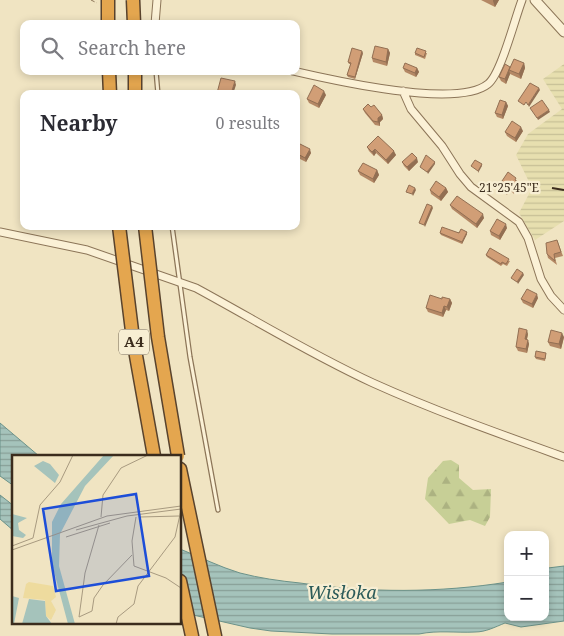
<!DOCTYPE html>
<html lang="en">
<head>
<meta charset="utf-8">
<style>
	body { margin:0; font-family:"Noto Serif",serif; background:#f7f7f7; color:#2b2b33 }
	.controls { position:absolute; right:15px; bottom:15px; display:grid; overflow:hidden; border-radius:10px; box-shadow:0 2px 8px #0003 }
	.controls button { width:45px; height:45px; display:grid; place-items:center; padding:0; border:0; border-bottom:1px solid #e1e1e2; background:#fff; color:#2b2b33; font:25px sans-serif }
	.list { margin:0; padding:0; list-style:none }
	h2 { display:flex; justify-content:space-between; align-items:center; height:65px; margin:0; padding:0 20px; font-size:21px }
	h2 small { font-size:16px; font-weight:400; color:#7c7c81 }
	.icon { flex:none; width:28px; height:28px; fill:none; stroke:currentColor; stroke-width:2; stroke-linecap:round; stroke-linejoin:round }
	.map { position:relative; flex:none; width:564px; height:636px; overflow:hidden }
	.search { position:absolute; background:#fff; box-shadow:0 2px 8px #0003; left:20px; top:20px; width:280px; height:55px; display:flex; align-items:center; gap:12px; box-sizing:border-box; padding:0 18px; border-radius:10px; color:#7c7c81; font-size:19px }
	.panel { position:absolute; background:#fff; box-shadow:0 2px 8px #0003; left:20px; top:90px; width:280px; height:140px; border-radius:10px }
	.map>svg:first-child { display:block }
</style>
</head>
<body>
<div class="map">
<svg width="564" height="636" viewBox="0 0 564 636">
	<defs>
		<pattern id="farmland-rules" width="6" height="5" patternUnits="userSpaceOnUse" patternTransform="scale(1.25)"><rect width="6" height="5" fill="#e7dfaf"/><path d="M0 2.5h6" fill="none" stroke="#c7c096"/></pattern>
		<pattern id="forest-firs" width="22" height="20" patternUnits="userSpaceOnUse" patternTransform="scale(1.25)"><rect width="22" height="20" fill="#c7cf96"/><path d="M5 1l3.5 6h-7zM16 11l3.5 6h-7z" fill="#acb281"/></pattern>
		<pattern id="water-rules" width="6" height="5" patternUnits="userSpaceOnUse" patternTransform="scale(1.25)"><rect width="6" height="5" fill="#a5c3bb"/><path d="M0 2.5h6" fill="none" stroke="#889f97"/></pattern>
	</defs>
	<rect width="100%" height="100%" fill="#f0e4c2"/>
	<path fill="url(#farmland-rules)" d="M564,64v157l-29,19 -16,-27 13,-25 -16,-33 12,-21 34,-25 -19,-30z"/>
	<path fill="url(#forest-firs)" d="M451,460l8,5v13l14,12 18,-1 -1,28 -5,9 -15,-6 -21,4 -24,-25 3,-21 15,-17z"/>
	<path fill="url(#water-rules)" stroke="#6b9289" d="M0,423l39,33h-25v30l-14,-10z
		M0,495l14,11v25l-14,-12z
		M180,549c20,8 40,18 60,24 19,5 40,8 60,10 69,10 139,10 208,-1v35h37v-47l3,-2 16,-2v55l-43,6 -16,-4c-10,4 -19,9 -30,9 -19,1 -37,-2 -56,2h-87l-61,-3 -21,-3 -70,-16z"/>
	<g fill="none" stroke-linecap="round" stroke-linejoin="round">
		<defs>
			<path id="service" d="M156,71l2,23
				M172,226l18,131 28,153"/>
			<path id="minor" d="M155,24l2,-24
				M293,71c39,9 164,38 195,13 13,-10 27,-66 34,-84
				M403,91l8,18 31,37 18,28 11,13 48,35 9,16 13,41 10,17 13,14
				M0,232l87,18 109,38c59,32 116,67 177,95 62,28 127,51 191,74"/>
			<path id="tertiary" d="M535,0l29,32"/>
			<path id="motorway" d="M109,71l1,23
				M135,71v23
				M180,469l35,167
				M180,581l12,55"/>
		</defs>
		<use href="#service" stroke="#8c7558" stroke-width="5.5"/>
		<use href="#minor" stroke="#8c7558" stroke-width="9"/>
		<use href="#tertiary" stroke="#8c7558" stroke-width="11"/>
		<use href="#motorway" stroke="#59432d" stroke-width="15"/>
		<path stroke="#8c7558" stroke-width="1" stroke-dasharray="4 2.5" stroke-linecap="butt" d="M91,0l6,3"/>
		<use href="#service" stroke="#fbf1d6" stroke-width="3"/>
		<use href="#minor" stroke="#fbf1d6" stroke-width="7"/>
		<use href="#tertiary" stroke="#fbf1d6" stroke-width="9"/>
		<use href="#motorway" stroke="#e4a64f" stroke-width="12"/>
		<defs>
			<path id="motorway-bridge" d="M108,0v24
				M133,0l1,24
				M119,226l14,113 21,117
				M145,226l13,111 20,119"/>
		</defs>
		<use href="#motorway-bridge" stroke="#59432d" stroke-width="15" stroke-linecap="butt"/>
		<use href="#motorway-bridge" stroke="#e4a64f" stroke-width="12"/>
	</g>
	<path fill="#b48865" d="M481,0h18l-4,7z
		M388,49l2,4 -3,13 -14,-4 -1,-4z
		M363,53l-8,26 -7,-2 -1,-2 4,-11h-2l-1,-2z
		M415,53h12l-2,6 -10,-4z
		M524,63l1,5 -4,11 -11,-5 -4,10 -5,-3 -2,-4 11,-10z
		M403,68h14l2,4 -3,5 -11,-5z
		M326,95l-7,13 -10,-5 -2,-4z
		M506,102l2,4 -5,13 -6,-2 -2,-4z
		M371,107l11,8 1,4 -3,3v4l-5,-1 -10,-12 -2,-4z
		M523,131l-7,11 -9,-6 -2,-4z
		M378,136l18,19 -8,9 -12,-11 -2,3 -5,-5 -2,-4z
		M296,142l15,11 -5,9 -10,-5z
		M402,162h16l-9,9 -5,-5z
		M377,170l2,5 -5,8 -14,-8 -2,-4z
		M517,180l-1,2 4,4 -6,8 -4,-4 -3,5 -8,-6 -1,-2z
		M446,188l2,4 -7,9 -10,-7 -1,-4z
		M450,205l34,13 -7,10 -25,-19z
		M507,228l-7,12 -9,-5 -1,-4z
		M467,232v2l-5,10 -21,-9 -1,-2z
		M557,240l6,16 -8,2 2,7 -9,-7 -1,-4z
		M486,255l24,6 -3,5 -4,-2 -2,2 -14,-9z
		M538,298l-5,10 -10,-5 -2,-4z
		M442,299h8l2,4 -3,8 -3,-1 -3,7 -15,-5 -2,-4z
		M528,334l-1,5 2,5 -2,9 -9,-2 -2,-4z
		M564,337l-3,12 -11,-3 -2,-4z
		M546,353v2l-1,6 -9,-2 -1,-2z"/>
	<path fill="#926f53" d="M493,0h6l-4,7 -2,-6z
		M388,49l2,4 -3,13 -1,-4z
		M362,51l1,2 -8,26v-2z
		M524,63l1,5 -4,11 -2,-5z
		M510,67l-1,3 1,4 -4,10 -1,-5z
		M417,68l2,4 -3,5 -1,-4z
		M235,81l1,4 -3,9h-2z
		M539,88l1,2 -11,17 -1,-2z
		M324,91l2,4 -7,13 -1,-4z
		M506,102l2,4 -5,13 -1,-4z
		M549,110l1,2 -12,8 -1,-2z
		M382,115l1,4 -3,3v4l-2,-4v-4z
		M521,127l2,4 -7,11 -1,-4z
		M310,149l1,4 -5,9 -1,-4z
		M375,149l1,4 -2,3 -2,-4z
		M394,151l2,4 -8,9 -2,-4z
		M417,158l1,4 -9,9 -2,-4z
		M435,162v2l-7,10 -1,-2z
		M482,164v2l-4,7v-2z
		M377,170l2,5 -5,8 -1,-4z
		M520,184v2l-6,8v-2z
		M415,188l1,2 -3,6 -1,-2z
		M446,188l2,4 -7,9 -2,-4z
		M432,206l1,2 -8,19 -1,-2z
		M483,214l1,4 -7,10 -1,-4z
		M506,224l1,4 -7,12 -1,-4z
		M467,232v2l-5,10v-2z
		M523,273l1,2 -6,9 -1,-2z
		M537,294l1,4 -5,10 -1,-4z
		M450,299l2,4 -3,8 -2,-4z
		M444,306l2,4 -3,7 -1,-4z
		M527,330l1,4 -2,9 -1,-4z
		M562,333l2,4 -3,12 -2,-5z
		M528,340l1,4 -2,9 -1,-4z"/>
	<path fill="#d19e76" stroke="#926f53" d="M375,46l13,3 -2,13 -14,-4z
		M352,48l10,3 -7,26 -8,-2 4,-12 -3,-1z
		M417,48l9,3 -2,6 -9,-4z
		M514,59l10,4 -5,11 -10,-4z
		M405,63l12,5 -2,5 -12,-5z
		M505,64l5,3 -5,12 -6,-2z
		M221,78l14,3 -4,13h-10l-4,-1z
		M530,83l9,5 -11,17 -2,-3 -2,3 -6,-4z
		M314,85l10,6 -6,13 -11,-5z
		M500,100l6,2 -4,13 -7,-2z
		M542,100l7,10 -12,8 -7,-10z
		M368,104l3,3 3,-2 8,10 -4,3v4l-5,-1 -10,-12z
		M512,121l9,6 -6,11 -10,-6z
		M378,136l16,15 -8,9 -11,-11 -3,3 -5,-5z
		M296,142l14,7 -5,9 -9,-5z
		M412,153l5,5 -10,9 -5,-5z
		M426,155l9,7 -8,10 -7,-5z
		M475,160l7,4 -4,7 -7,-5z
		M363,163l14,7 -4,9 -15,-8z
		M508,172l8,6 -1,2 5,4 -6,8 -5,-4 -3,5 -8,-6z
		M436,181l10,7 -7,9 -9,-7z
		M409,185l6,3 -3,6 -6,-2z
		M457,196l26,18 -7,10 -26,-19z
		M427,204l5,2 -8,19 -5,-2z
		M497,219l9,5 -7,12 -9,-5z
		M442,227l17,6 2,-4 6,3 -5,10 -22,-9z
		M557,240l4,12 -7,2 1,7 -8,-7 -1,-11z
		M490,248l19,11 -3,5 -4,-2 -1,2 -15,-9z
		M517,269l6,4 -6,9 -6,-4z
		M527,289l10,5 -5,10 -11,-5z
		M430,295l12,4v-2l8,2 -3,8 -3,-1 -2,7 -16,-5z
		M519,328l8,2 -2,9 3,1 -2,9 -10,-2z
		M551,330l11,3 -3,11 -11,-2z
		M536,351l10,2 -1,6 -10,-2z"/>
	<path fill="none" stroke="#3b2c1d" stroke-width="2" d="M552,188l12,2"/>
	<g text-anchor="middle" stroke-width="4.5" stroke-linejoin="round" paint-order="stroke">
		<rect fill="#f7eed3" stroke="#736654" stroke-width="1" x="119" y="329.5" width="30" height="25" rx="4"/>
		<g font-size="15" font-weight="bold" fill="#3b2c1d">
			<text x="134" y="347">A4</text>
		</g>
		<g font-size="18" font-style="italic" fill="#2c5b59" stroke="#f7eed3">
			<text x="342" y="599">Wisłoka</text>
		</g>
	</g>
	<g transform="translate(12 455)">
		<rect width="169" height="169" fill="#f0e4c2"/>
		<path d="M17,127l24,4 3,11 -5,4 5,9 -5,10 -5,-4 -1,-16 -22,-2 3,-14z" fill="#eedb9e"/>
		<path d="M92,0h10l-29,31 -25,48 -1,32 16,58h-7l-16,-60v-42l9,-18zM31,6l7,3 9,11 -4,8 -21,-17zM0,59l15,4 -9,5 1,7 7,5 -3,3 -11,-2zM0,141l7,2 -5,26h-2zM17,144l16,2 1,15 6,8h-30z" fill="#a5c3bb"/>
		<path fill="none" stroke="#a89a80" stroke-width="1" d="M89,62l2,-22 18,-27 27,-13M124,62l-4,24 2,25 32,12 15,10M128,62l39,-1M87,70l-14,48 -6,44 13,-6 2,-13 9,-13 29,-30M64,75l51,-14 54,-7M54,82l44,-14M0,91l21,-8 7,-33 20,-23 13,-27M0,95l95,-34 74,-10M104,169l2,-7 16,-13 4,-18 37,-49 6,-27"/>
		<path fill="#1d4ed8" fill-opacity="0.15" stroke="#1d4ed8" stroke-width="2.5" d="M124,39l13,82 -93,15 -13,-82z"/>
		<rect width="169" height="169" fill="none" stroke="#3b2c1d" stroke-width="2.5"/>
	</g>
	<g font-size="12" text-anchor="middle" fill="#3b2c1d" stroke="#f7eed3" stroke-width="4.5" stroke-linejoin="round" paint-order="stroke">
		<text x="509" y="192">21°25'45"E</text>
	</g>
</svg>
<div class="controls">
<button>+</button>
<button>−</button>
</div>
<div class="search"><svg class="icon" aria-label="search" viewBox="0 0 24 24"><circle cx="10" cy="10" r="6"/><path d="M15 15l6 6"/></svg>Search here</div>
<section class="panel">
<h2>Nearby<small>0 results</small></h2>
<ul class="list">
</ul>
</section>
</div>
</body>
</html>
